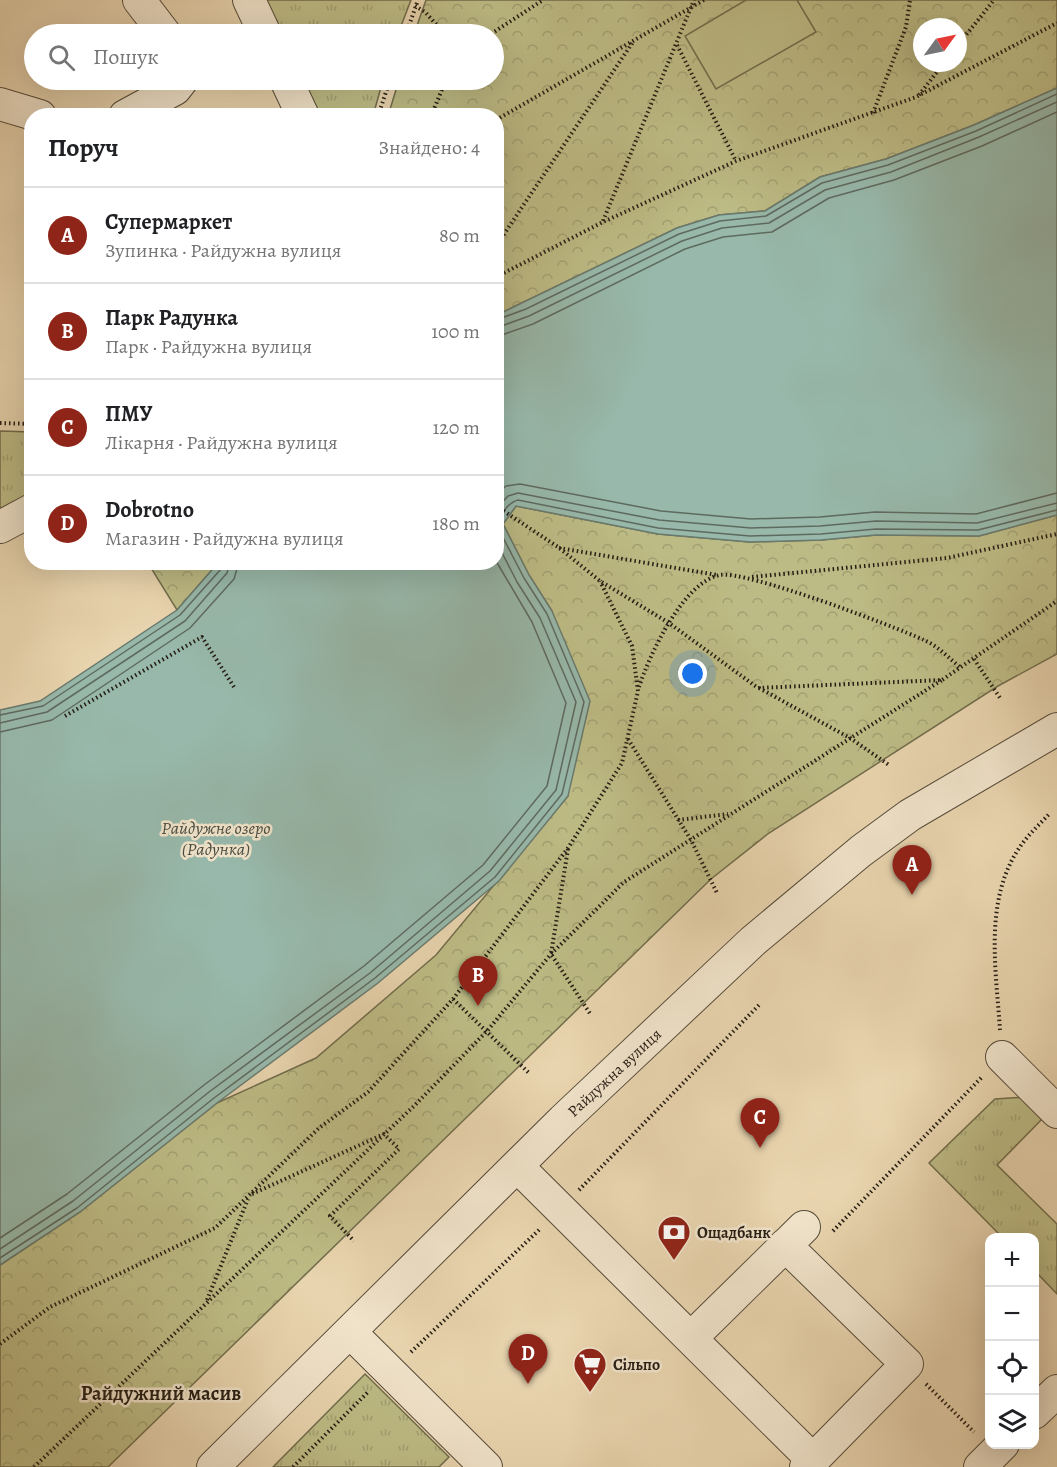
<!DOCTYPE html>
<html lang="uk">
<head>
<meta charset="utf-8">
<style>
	body { margin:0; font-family:Alegreya,serif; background:#f2f2f2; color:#202124 }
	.controls { position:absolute; right:18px; bottom:18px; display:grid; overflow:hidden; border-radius:12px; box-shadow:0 6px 24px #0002 }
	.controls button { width:54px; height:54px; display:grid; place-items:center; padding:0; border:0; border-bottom:2px solid #e0e0e0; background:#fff; color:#202124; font:30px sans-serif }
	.compass { position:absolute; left:913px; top:18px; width:54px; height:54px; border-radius:50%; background:#fff; box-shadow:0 6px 24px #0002; rotate:57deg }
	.you { position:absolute; left:693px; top:674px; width:21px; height:21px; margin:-15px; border:4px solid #fff; border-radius:50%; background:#1a73e8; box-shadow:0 0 0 9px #1a73e833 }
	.badge { display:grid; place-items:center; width:39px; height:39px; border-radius:50%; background:#8f2418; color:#fff; font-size:20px; font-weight:700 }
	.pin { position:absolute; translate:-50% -50px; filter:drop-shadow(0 2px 3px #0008) }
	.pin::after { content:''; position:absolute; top:32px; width:21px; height:18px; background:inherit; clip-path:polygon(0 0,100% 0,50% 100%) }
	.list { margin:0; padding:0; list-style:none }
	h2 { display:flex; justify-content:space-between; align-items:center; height:78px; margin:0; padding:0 24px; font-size:26px }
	h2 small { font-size:20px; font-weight:400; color:#757577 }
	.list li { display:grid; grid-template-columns:39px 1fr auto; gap:18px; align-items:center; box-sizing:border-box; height:96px; padding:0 24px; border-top:2px solid #e0e0e0 }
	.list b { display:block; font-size:22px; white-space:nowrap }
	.list p { margin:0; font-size:20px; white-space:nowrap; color:#757577 }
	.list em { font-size:20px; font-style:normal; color:#757577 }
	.icon { flex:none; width:33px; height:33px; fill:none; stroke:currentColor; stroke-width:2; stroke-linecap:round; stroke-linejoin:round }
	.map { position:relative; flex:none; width:1057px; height:1467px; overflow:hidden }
	.search { position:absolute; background:#fff; box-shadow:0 6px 24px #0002; left:24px; top:24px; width:480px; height:66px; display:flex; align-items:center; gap:15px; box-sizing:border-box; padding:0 21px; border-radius:33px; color:#757577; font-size:22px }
	.panel { position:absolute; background:#fff; box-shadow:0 6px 24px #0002; left:24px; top:108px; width:480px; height:462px; border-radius:24px }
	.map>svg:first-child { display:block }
</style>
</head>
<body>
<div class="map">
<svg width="1057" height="1467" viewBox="0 0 1057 1467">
	<defs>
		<pattern id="grass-tufts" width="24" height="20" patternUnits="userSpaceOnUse" patternTransform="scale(1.5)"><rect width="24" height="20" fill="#bdbb85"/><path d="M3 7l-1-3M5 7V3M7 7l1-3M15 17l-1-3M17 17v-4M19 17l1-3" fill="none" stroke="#a2a072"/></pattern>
		<pattern id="park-crowns" width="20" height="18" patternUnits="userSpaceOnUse" patternTransform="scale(1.5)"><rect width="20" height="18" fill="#bdbb85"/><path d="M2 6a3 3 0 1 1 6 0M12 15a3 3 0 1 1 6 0" fill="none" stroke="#a2a072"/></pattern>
	</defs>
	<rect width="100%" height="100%" fill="#e8d4ae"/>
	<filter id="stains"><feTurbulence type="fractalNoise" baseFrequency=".00333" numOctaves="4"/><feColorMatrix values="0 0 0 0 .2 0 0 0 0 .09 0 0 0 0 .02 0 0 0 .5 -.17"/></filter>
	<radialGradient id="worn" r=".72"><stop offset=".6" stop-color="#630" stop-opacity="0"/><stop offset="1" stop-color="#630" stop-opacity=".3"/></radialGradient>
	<path fill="url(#grass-tufts)" stroke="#716c4c" stroke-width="1.5" d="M258,0h153l-13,34h-125z
		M292,80h91l-10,36 -64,-1z
		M0,431l32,1 -1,70 -31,17z
		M1026,1097l19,19 -48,49 60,59v70l-22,-23 -1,-33 -32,-1 -73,-74 66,-64z
		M365,1374l84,83 -10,10h-166z"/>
	<path fill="url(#park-crowns)" stroke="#716c4c" stroke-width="1.5" fill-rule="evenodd" d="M426,0h631v88l-83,37 -88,34 -66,18 -55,34 -46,4 -42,13 -180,87 -1,-199h-108l11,-36h95v-46h-80zM922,27h36v36h-36z
		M516,506l142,28 92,8 71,-2 55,-5 103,1 78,-21v139l-59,32 -229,147 -58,46 -603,588h-108v-202l80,-53 137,-109 99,-45 120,-103 132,-159 -16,-185 -23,-36 -26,-51z
		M148,563h70l-41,47z"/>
	<path fill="#bdbb85" stroke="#716c4c" stroke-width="1.5" d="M746,0h51l19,32 -100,57 -31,-53z"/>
	<path fill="#97b8aa" stroke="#697a6e" stroke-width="1.5" d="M1057,88v427l-78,21 -103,-1 -55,5 -71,2 -92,-8 -142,-28 -13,18 26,51 23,36 38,90 -22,95 -69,85 -121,102 -161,120 -137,109 -80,53v-555l40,-9 137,-91 41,-47 278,-1 1,-247 180,-87 42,-13 46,-4 55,-34 66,-18 88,-34z"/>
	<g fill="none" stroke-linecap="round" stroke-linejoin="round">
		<path stroke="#5e6a5f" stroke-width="1.5" d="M496,320l30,-11 153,-75 41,-13 46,-5 56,-33 66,-18 88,-34 81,-37
			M496,328l33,-12 153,-75 40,-13 47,-5 56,-33 66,-18 88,-35 78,-35
			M496,337l37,-13 152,-75 38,-12 49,-5 57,-34 65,-18 88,-34 75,-34
			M496,495l10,-9 14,-2 141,27 90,8 69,-2 55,-5 101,2 81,-21
			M496,509l12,-13 10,-3 141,27 92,8 69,-2 56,-5 101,2 80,-20
			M0,715l43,-9 137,-91 41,-46 1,-7
			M0,723l47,-11 138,-91 42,-48 3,-11
			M0,732l52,-12 138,-92 44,-49 5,-17
			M0,1238l67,-44 137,-109 160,-119 119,-101 64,-79 19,-83 -34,-81 -36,-61
			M0,1249l73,-48 136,-109 161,-119 120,-102 66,-81 20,-88 -36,-84 -23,-36 -21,-41
			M0,1258l77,-50 137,-110 161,-120 120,-101 67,-83 22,-92 -37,-88 -23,-36 -27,-52c0,-9 12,-24 21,-26l140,28 92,8 71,-2 55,-5 102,1 79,-20"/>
		<defs>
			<path id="minor" d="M139,0l26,34
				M249,0l16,34
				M286,80l17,36
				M0,104l40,12
				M125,116l50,-27 7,-9
				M0,527l32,-17
				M1002,1057l55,55
				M517,1166l296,294
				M785,1245l122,119 -101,103
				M350,1332l136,135
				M691,1338l113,-111
				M1034,1413l23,-22
				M213,1467l350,-347 190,-179 108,-90 49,-36 147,-86
				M980,1467l23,-23"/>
		</defs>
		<use href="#minor" stroke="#564b3a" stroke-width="34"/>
		<path stroke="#251d14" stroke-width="4" stroke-dasharray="1.5 3" stroke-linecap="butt" d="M415,6l10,6 20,22
			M406,34l12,-34
			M491,34l52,-34
			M677,45l59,116
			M958,45l36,-45
			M919,95l25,-32
			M873,113l33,-86 4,-27
			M378,116l12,-36
			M431,116l15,-36
			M496,120l208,-120
			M603,221l91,-221
			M496,246l137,-204
			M496,277l107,-55 133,-61 180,-64 141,-74
			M0,423l32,1
			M496,506l62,41 42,34 69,42 89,65 184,-8 115,-79
			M559,548l158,27
			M752,577l195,-19 110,-24
			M974,659l26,39
			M639,687c10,-31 44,-105 81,-112 26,-5 173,51 204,65 14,6 26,19 37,28
			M759,688l91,50 39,27
			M65,716l137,-79 32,50
			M628,739l63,101 26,53
			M678,820l50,-6
			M568,849l-17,105 40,61
			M453,999l77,75
			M1000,1030c-4,-61 -17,-133 22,-186 8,-11 19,-21 28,-31
			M579,1190l180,-185
			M252,1194l132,-60 15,15 -69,67 24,25
			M833,1231l149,-154
			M207,1300l41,-101
			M0,1344l50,-37 165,-79 104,-100 49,-36 85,-93 115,-151 54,-85 16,-72 -6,-45 -32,-65
			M411,1352l129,-123
			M926,1384l48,48
			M34,1467l380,-361 73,-75 64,-77 73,-72 318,-202
			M293,1467l75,-75"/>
		<use href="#minor" stroke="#f0e3ca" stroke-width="32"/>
	</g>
	<defs>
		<symbol id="bank-pin" viewBox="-11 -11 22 30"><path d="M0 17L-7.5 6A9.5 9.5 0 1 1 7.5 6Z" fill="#8f2418" stroke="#f0e3ca"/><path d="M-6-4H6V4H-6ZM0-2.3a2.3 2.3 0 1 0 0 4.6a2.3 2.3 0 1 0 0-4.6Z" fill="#fff"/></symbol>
		<symbol id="supermarket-pin" viewBox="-11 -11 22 30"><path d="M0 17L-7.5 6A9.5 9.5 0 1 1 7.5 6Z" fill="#8f2418" stroke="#f0e3ca"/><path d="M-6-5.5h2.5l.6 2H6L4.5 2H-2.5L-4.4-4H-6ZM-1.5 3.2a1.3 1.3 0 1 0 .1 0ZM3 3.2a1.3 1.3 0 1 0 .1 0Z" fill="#fff"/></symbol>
	</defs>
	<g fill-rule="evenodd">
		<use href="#bank-pin" x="655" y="1213" width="38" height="52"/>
		<use href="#supermarket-pin" x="571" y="1345" width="38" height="52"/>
	</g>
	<g text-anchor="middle" stroke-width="5" stroke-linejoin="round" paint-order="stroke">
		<g font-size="16" fill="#251d14" stroke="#f0e3ca">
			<text transform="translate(614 1072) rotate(-43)" y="6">Райдужна вулиця</text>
		</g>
		<g font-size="16" font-weight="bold" fill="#251d14" stroke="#f0e3ca" text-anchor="start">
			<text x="697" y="1238">Ощадбанк</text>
			<text x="613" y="1370">Сільпо</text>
		</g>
		<g font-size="18" font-style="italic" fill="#474c41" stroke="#f0e3ca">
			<text x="216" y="834">Райдужне озеро<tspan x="216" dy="21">(Радунка)</tspan></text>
		</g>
		<g font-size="20" font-weight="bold" fill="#251d14" stroke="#f0e3ca">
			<text x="161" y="1400">Райдужний масив</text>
		</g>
	</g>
	<rect width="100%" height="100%" filter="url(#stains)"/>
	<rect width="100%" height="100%" fill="url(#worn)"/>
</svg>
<div class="controls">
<button>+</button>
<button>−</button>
<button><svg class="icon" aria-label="locate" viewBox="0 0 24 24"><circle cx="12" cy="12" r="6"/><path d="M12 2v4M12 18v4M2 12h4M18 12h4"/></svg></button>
<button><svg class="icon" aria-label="layers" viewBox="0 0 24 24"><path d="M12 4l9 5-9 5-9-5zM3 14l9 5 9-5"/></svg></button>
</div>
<svg class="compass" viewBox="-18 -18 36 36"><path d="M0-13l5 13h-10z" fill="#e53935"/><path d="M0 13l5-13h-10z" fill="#757577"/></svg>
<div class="you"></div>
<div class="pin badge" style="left:912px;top:895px">A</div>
<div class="pin badge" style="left:478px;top:1006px">B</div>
<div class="pin badge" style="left:760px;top:1148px">C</div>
<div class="pin badge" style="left:528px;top:1384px">D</div>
<div class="search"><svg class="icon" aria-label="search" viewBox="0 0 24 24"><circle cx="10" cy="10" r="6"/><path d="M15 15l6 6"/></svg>Пошук</div>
<section class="panel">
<h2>Поруч<small>Знайдено: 4</small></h2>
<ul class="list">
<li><span class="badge">A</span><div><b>Супермаркет</b><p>Зупинка · Райдужна вулиця</p></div><em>80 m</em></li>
<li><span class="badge">B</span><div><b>Парк Радунка</b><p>Парк · Райдужна вулиця</p></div><em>100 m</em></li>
<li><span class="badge">C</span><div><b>ПМУ</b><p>Лікарня · Райдужна вулиця</p></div><em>120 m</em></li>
<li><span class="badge">D</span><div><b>Dobrotno</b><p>Магазин · Райдужна вулиця</p></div><em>180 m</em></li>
</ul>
</section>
</div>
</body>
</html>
